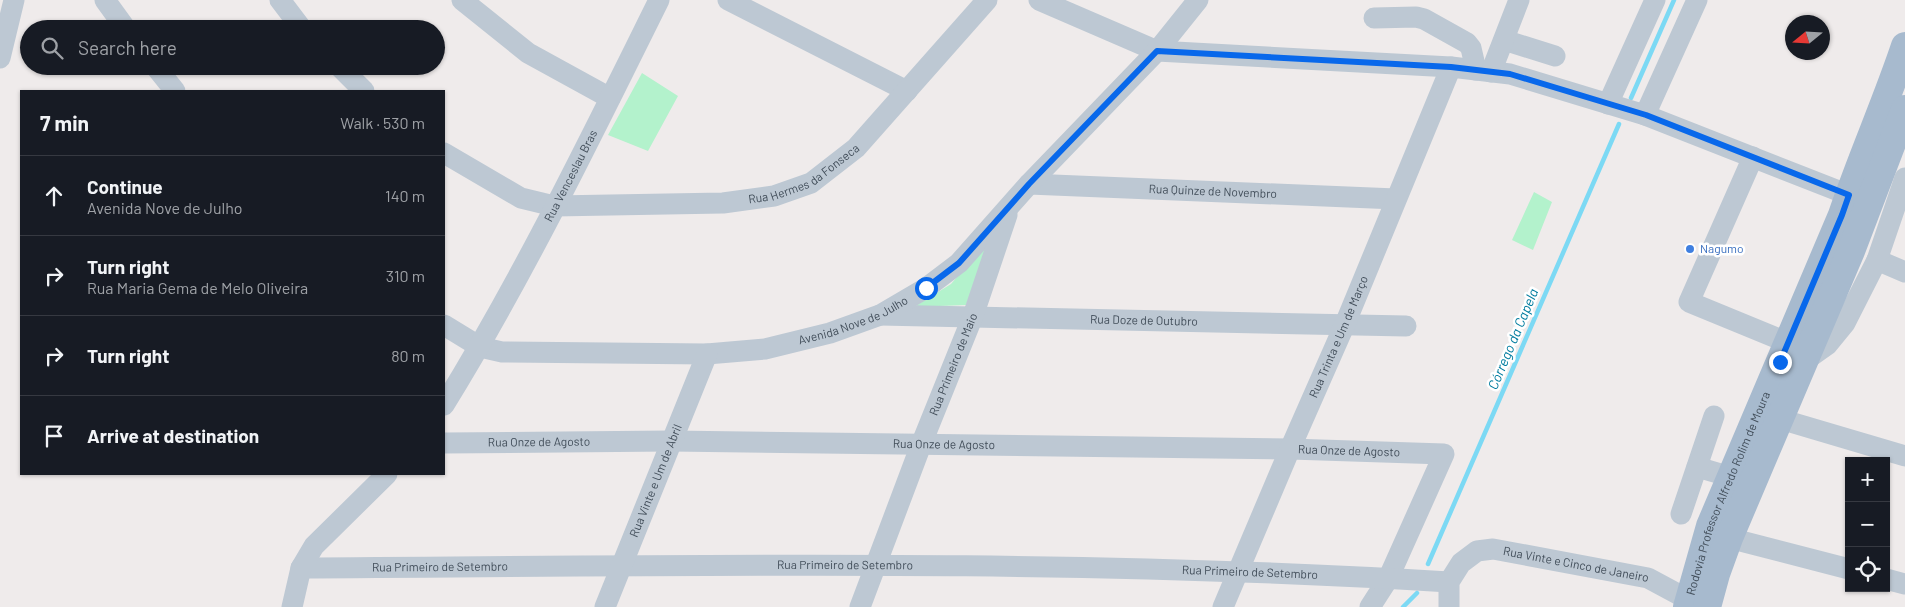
<!DOCTYPE html>
<html lang="en">
<head>
<meta charset="utf-8">
<style>
	body { margin:0; font-family:Barlow,sans-serif; background:#20242c; color:#f1f3f6 }
	.controls { position:absolute; right:15px; bottom:15px; display:grid; overflow:hidden; border-radius:0px; box-shadow:0 1px 4px #0004 }
	.controls button { width:45px; height:45px; display:grid; place-items:center; padding:0; border:0; border-bottom:1px solid #363941; background:#171b24; color:#f1f3f6; font:25px sans-serif }
	.compass { position:absolute; left:1785px; top:15px; width:45px; height:45px; border-radius:50%; background:#171b24; box-shadow:0 1px 4px #0004; rotate:252deg }
	.stop { position:absolute; width:15px; height:15px; margin:-11px; border:4px solid #0868eb; border-radius:50%; background:#fff }
	.stop.end { background:#0868eb; border-color:#fff; box-shadow:0 1px 5px #0008 }
	.list { margin:0; padding:0; list-style:none }
	h2 { display:flex; justify-content:space-between; align-items:center; height:65px; margin:0; padding:0 20px; font-size:21px }
	h2 small { font-size:16px; font-weight:400; color:#9ea1a6 }
	.list li { display:grid; grid-template-columns:32px 1fr auto; gap:15px; align-items:center; box-sizing:border-box; height:80px; padding:0 20px; border-top:1px solid #363941 }
	.list b { display:block; font-size:19px; white-space:nowrap }
	.list p { margin:0; font-size:16px; white-space:nowrap; color:#9ea1a6 }
	.list em { font-size:16px; font-style:normal; color:#9ea1a6 }
	.icon { flex:none; width:28px; height:28px; fill:none; stroke:currentColor; stroke-width:2; stroke-linecap:round; stroke-linejoin:round }
	.map { position:relative; flex:none; width:1905px; height:607px; overflow:hidden }
	.search { position:absolute; background:#171b24; box-shadow:0 1px 4px #0004; left:20px; top:20px; width:425px; height:55px; display:flex; align-items:center; gap:12px; box-sizing:border-box; padding:0 18px; border-radius:28px; color:#9ea1a6; font-size:19px }
	.panel { position:absolute; background:#171b24; box-shadow:0 1px 4px #0004; left:20px; top:90px; width:425px; height:385px; border-radius:0px }
	.map>svg:first-child { display:block }
</style>
</head>
<body>
<div class="map">
<svg width="1905" height="607" viewBox="0 0 1905 607">
	<rect width="100%" height="100%" fill="#efebeb"/>
	<path fill="#b3f2cc" d="M642,73l36,23 -30,55 -40,-16z
		M1534,192l18,10 -19,48 -21,-10z
		M993,235l-27,70 -52,2 37,-23z"/>
	<g fill="none" stroke-linecap="round" stroke-linejoin="round">
		<path stroke="#7cd9f4" stroke-width="4.5" d="M1631,98l43,-98
			M1428,564l191,-440
			M1403,607l14,-14"/>
		<g stroke="#bdc8d3" stroke-width="21">
			<path d="M105,0l21,29"/>
			<path d="M280,0l22,29"/>
			<path d="M462,0l66,53 82,45"/>
			<path d="M728,0l179,91"/>
			<path d="M1039,0l118,51 294,16 59,7 135,41 204,80"/>
			<path d="M1374,18l42,-1 8,2 43,24 4,5 5,22"/>
			<path d="M1504,40l51,16"/>
			<path d="M0,58l14,-58"/>
			<path d="M155,66l20,25"/>
			<path d="M339,66l25,25"/>
			<path d="M1491,72l28,-72"/>
			<path d="M1608,104l47,-104"/>
			<path d="M1645,115l52,-115"/>
			<path id="s1" d="M444,153l77,45 33,8 169,-3 51,-7 37,-13 45,-35 131,-148"/>
			<path d="M1753,157l-64,145 100,41"/>
			<path id="s2" d="M1029,184l367,15"/>
			<path d="M1877,260l28,12"/>
			<path id="s3" d="M880,315l526,11"/>
			<path id="s4" d="M444,325l36,22 22,5 205,2 58,-5 65,-16 50,-18 46,-27 33,-25 70,-79 128,-133 41,-51"/>
			<path d="M1803,362l24,-17 18,-22 32,-63 28,-82"/>
			<path id="s5" d="M444,405c80,-130 147,-268 215,-405"/>
			<path d="M1780,419l125,37"/>
			<path id="s6" d="M444,443l227,-2 619,8 154,5 -56,125 -18,28"/>
			<path d="M1697,467l34,10"/>
			<path d="M1681,514l33,-98"/>
			<path d="M1729,538l120,31"/>
			<path id="s7" d="M301,568c383,-2 766,-10 1148,14"/>
			<path d="M1886,579l19,5"/>
			<path d="M292,607l9,-39 13,-22 73,-72"/>
			<path id="s8" d="M605,607l102,-253"/>
			<path id="s9" d="M860,607l61,-162 52,-129 34,-101"/>
			<path id="s10" d="M1223,607l67,-158 55,-125 106,-257"/>
			<path id="s11" d="M1449,607v-25l12,-19 16,-12 16,-2 155,29 41,22"/>
		</g>
		<g stroke="#a7bace" stroke-width="28">
			<path id="s12" d="M1687,607l23,-81 132,-311c19,-57 44,-112 63,-169"/>
			<path d="M1707,607l9,-33 13,-36 122,-287 54,-142"/>
		</g>
	</g>
	<g fill="none" stroke-linecap="round" stroke-linejoin="round">
		<path stroke="#0868eb" stroke-width="6" d="M926,288l33,-25 70,-79 128,-133 294,16 59,7 136,41 203,80 -7,20 -62,147"/>
	</g>
	<circle fill="#3f7fe0" stroke="#fff" stroke-width="2" cx="1690" cy="249" r="5"/>
	<g text-anchor="middle" stroke-width="5" stroke-linejoin="round" paint-order="stroke">
		<g font-size="12" fill="#424e5a" stroke="#fff">
			<text dy="4" stroke="none"><textPath href="#s1" startOffset="380">Rua Hermes da Fonseca</textPath></text>
			<text dy="4" stroke="none"><textPath href="#s5" startOffset="262">Rua Venceslau Bras</textPath></text>
			<text dy="4" stroke="none"><textPath href="#s2" startOffset="184">Rua Quinze de Novembro</textPath></text>
			<text dy="4" stroke="none"><textPath href="#s4" startOffset="421">Avenida Nove de Julho</textPath></text>
			<text dy="4" stroke="none"><textPath href="#s3" startOffset="264">Rua Doze de Outubro</textPath></text>
			<text dy="4" stroke="none"><textPath href="#s10" startOffset="294">Rua Trinta e Um de Março</textPath></text>
			<text dy="4" stroke="none"><textPath href="#s9" startOffset="260">Rua Primeiro de Maio</textPath></text>
			<text dy="4" stroke="none"><textPath href="#s6" startOffset="95">Rua Onze de Agosto</textPath></text>
			<text dy="4" stroke="none"><textPath href="#s6" startOffset="500">Rua Onze de Agosto</textPath></text>
			<text dy="4" stroke="none"><textPath href="#s6" startOffset="905">Rua Onze de Agosto</textPath></text>
			<text dy="4" stroke="none"><textPath href="#s8" startOffset="136">Rua Vinte e Um de Abril</textPath></text>
			<text dy="4" stroke="none"><textPath href="#s12" startOffset="121">Rodovia Professor Alfredo Rolim de Moura</textPath></text>
			<text dy="4" stroke="none"><textPath href="#s11" startOffset="168">Rua Vinte e Cinco de Janeiro</textPath></text>
			<text dy="4" stroke="none"><textPath href="#s7" startOffset="544">Rua Primeiro de Setembro</textPath></text>
			<text dy="4" stroke="none"><textPath href="#s7" startOffset="139">Rua Primeiro de Setembro</textPath></text>
			<text dy="4" stroke="none"><textPath href="#s7" startOffset="949">Rua Primeiro de Setembro</textPath></text>
		</g>
		<g font-size="12" fill="#366cbe" stroke="#fff" text-anchor="start">
			<text x="1700" y="253">Nagumo</text>
		</g>
		<g font-size="14" font-style="italic" fill="#027c9f" stroke="#fff">
			<text transform="translate(1513 339) rotate(-67)" y="5">Córrego da Capela</text>
		</g>
	</g>
</svg>
<div class="controls">
<button>+</button>
<button>−</button>
<button><svg class="icon" aria-label="locate" viewBox="0 0 24 24"><circle cx="12" cy="12" r="6"/><path d="M12 2v4M12 18v4M2 12h4M18 12h4"/></svg></button>
</div>
<svg class="compass" viewBox="-18 -18 36 36"><path d="M0-13l5 13h-10z" fill="#e53935"/><path d="M0 13l5-13h-10z" fill="#9ea1a6"/></svg>
<div class="stop" style="left:926px;top:288px"></div>
<div class="stop end" style="left:1780px;top:362px"></div>
<div class="search"><svg class="icon" aria-label="search" viewBox="0 0 24 24"><circle cx="10" cy="10" r="6"/><path d="M15 15l6 6"/></svg>Search here</div>
<section class="panel">
<h2>7 min<small>Walk · 530 m</small></h2>
<ul class="list">
<li><svg class="icon" aria-label="ahead" viewBox="0 0 24 24"><path d="M12 20V5M6 11l6-6 6 6"/></svg><div><b>Continue</b><p>Avenida Nove de Julho</p></div><em>140 m</em></li>
<li><svg class="icon" aria-label="right" viewBox="0 0 24 24"><path d="M7 20v-9h11M14 6l5 5-5 5"/></svg><div><b>Turn right</b><p>Rua Maria Gema de Melo Oliveira</p></div><em>310 m</em></li>
<li><svg class="icon" aria-label="right" viewBox="0 0 24 24"><path d="M7 20v-9h11M14 6l5 5-5 5"/></svg><div><b>Turn right</b></div><em>80 m</em></li>
<li><svg class="icon" aria-label="arrive" viewBox="0 0 24 24"><path d="M6 21V4h12l-3 4 3 4H6"/></svg><div><b>Arrive at destination</b></div></li>
</ul>
</section>
</div>
</body>
</html>
